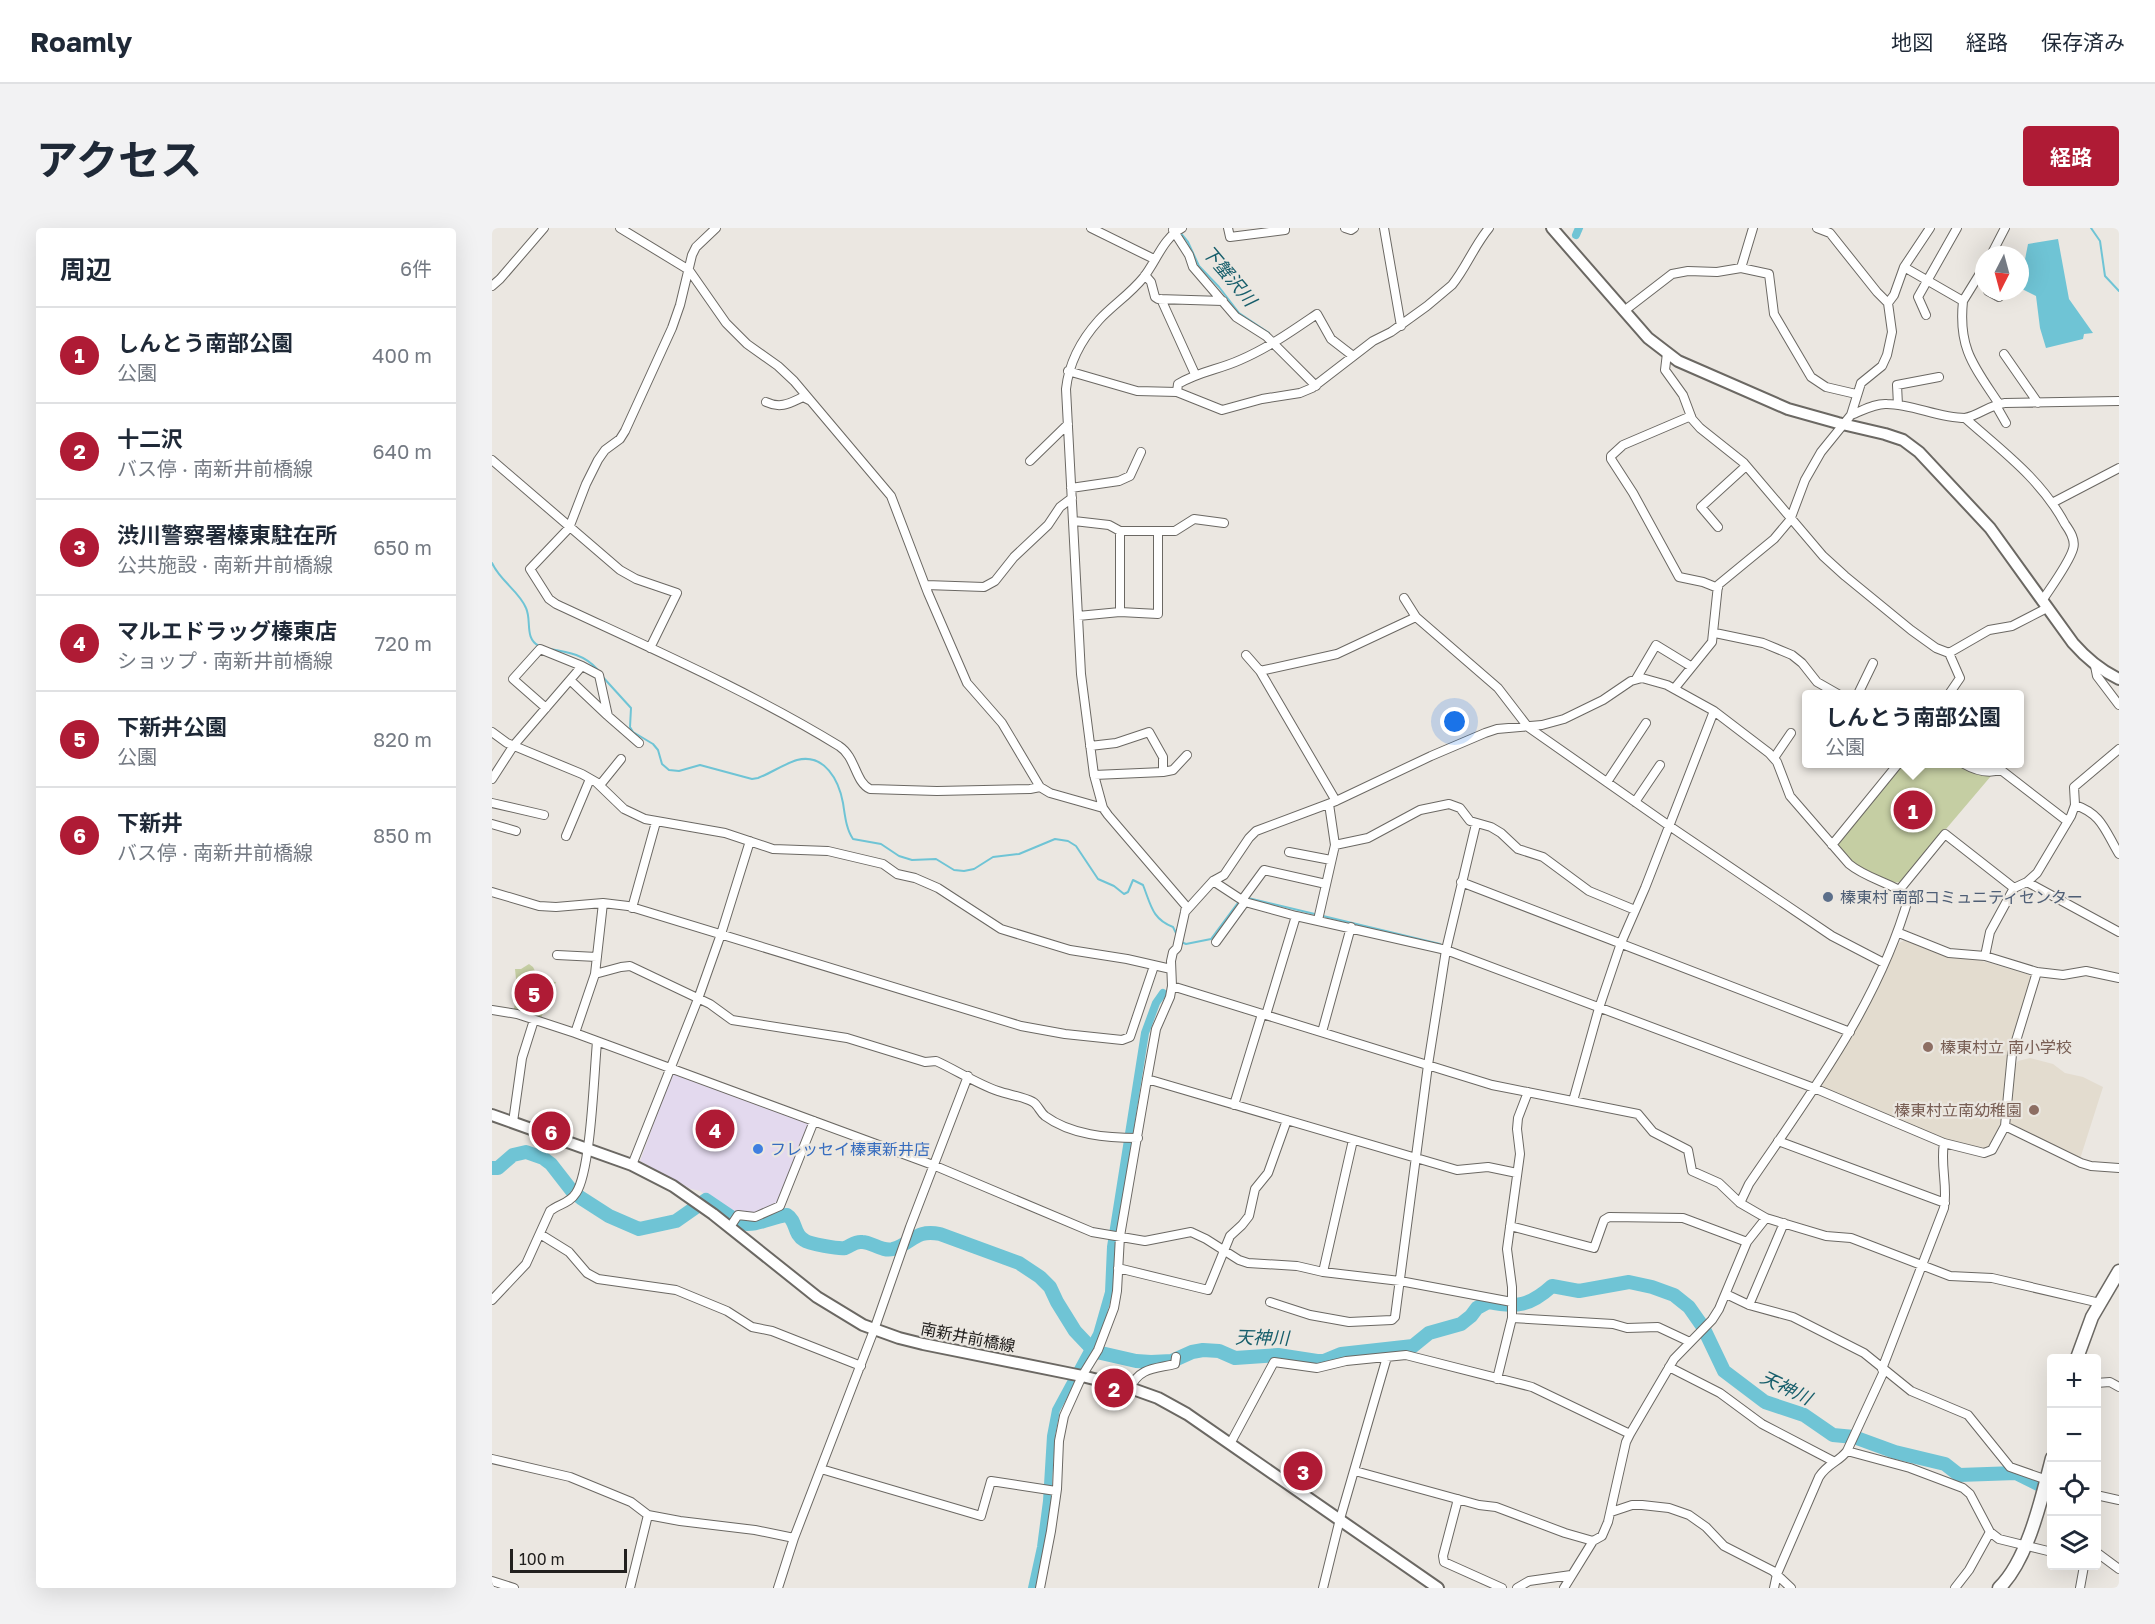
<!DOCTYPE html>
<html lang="ja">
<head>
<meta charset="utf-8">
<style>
	body { margin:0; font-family:"Golos Text","Noto Sans JP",sans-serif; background:#f2f2f3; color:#1f2937 }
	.controls { position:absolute; right:18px; bottom:18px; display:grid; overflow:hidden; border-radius:6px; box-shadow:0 6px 24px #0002 }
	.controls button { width:54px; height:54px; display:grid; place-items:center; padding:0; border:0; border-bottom:2px solid #e0e1e3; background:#fff; color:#1f2937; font:30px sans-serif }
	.compass { position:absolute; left:1483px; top:18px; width:54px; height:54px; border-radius:50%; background:#fff; box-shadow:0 6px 24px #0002; rotate:186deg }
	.scale { position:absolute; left:18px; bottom:15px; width:117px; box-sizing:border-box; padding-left:6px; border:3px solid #22201e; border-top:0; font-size:16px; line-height:21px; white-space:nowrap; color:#22201e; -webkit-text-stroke:4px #ebe7e1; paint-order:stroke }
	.you { position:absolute; left:963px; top:494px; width:21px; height:21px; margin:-15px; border:4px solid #fff; border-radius:50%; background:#1a73e8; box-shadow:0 0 0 9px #1a73e833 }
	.badge { display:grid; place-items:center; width:39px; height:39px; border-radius:50%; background:#af1b35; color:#fff; font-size:20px; font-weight:700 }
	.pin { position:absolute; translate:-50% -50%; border:3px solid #fff; box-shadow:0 2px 6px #0006 }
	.popup { position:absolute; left:1310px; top:462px; width:222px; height:78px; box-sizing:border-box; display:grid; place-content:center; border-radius:6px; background:#fff; filter:drop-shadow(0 2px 4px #0005); font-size:20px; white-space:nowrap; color:#747a83 }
	.popup b { font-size:22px; color:#1f2937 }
	.popup::after { content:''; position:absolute; left:50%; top:100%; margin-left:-12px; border:12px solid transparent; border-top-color:#fff }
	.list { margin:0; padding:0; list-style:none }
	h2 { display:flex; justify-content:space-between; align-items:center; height:78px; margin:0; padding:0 24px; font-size:26px }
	h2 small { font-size:20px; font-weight:400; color:#747a83 }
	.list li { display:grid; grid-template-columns:39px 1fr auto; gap:18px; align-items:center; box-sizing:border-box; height:96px; padding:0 24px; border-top:2px solid #e0e1e3 }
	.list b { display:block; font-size:22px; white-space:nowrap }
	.list p { margin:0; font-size:20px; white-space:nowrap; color:#747a83 }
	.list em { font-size:20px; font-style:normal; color:#747a83 }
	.icon { flex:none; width:33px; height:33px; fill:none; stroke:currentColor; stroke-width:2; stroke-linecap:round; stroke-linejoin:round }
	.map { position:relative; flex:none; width:1627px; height:1360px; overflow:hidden; border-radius:6px }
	header { display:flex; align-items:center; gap:36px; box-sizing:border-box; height:84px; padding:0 30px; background:#fff; border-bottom:2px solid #e0e1e3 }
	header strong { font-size:28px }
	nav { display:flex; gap:33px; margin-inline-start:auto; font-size:21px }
	.intro { display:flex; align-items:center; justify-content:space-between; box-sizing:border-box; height:144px; padding:0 36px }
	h1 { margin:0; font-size:42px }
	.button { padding:15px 27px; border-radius:6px; background:#af1b35; color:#fff; font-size:21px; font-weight:700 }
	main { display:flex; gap:36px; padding:0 36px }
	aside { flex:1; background:#fff; border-radius:6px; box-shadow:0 6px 24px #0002 }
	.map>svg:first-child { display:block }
</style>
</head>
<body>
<header>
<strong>Roamly</strong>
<nav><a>地図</a><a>経路</a><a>保存済み</a></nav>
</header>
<div class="intro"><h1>アクセス</h1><a class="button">経路</a></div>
<main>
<aside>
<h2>周辺<small>6件</small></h2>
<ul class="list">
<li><span class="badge">1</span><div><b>しんとう南部公園</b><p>公園</p></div><em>400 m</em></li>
<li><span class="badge">2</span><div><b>十二沢</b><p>バス停 · 南新井前橋線</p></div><em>640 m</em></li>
<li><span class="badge">3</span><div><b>渋川警察署榛東駐在所</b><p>公共施設 · 南新井前橋線</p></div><em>650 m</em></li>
<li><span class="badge">4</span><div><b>マルエドラッグ榛東店</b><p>ショップ · 南新井前橋線</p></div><em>720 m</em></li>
<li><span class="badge">5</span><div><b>下新井公園</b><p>公園</p></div><em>820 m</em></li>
<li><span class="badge">6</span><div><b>下新井</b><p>バス停 · 南新井前橋線</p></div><em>850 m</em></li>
</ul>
</aside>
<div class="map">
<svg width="1627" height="1360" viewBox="0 0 1627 1360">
	<rect width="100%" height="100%" fill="#ebe7e1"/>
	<path fill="#e3d9ee" d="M180,845l136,47 2,4 -30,79 -18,10 -27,3 -35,-25 -9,-2 -51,-28z"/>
	<path fill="#e3dccf" d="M1413,712l41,16 33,4 48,14 7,4 -26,77 -7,68 -8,20 -9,6 -28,-6 -133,-55 -1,-5 29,-44 48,-96z
		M1538,830l23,6 12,9 18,4 20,10 -23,72 -72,-37 5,-54 5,-7z"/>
	<path fill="#c5cea3" d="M1410,536h55l23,11 11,1 -90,106 -9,1 -35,-16 -21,-23z
		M37,736l4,3 7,14 16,1 -15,36 -27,-9 3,-20 -2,-20h6z"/>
	<path fill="#6fc4d5" d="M1566,11l11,60 24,34 -9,1 -1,5 -37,9 -6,-20 -4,-32 -14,-7 -1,-9 7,-36z"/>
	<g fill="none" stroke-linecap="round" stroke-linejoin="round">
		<path stroke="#6fc4d5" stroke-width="2" d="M1599,0l9,13 5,35 14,15
			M687,3l9,11 11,24 20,21 20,26 30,20
			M0,335c8,18 27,28 34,45 6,13 -2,30 13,38
			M58,421c19,3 35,6 48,21
			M109,447l30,33 -1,19 3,5 20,12 5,6 4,14 7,6 10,1 21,-6 52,14 6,-1c13,-5 26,-14 39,-18 28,-7 42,21 46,43 2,12 3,26 10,36l28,5 18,12 13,4 24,-1 18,11 10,1 10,-2 19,-12 26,-3 36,-15 13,2 8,5 22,33 16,7 10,8 4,-2 5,-12 10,5c8,20 9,34 30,42l4,8
			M756,670l192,46
			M689,714l5,2 25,-5 26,-35 3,-2"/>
		<path stroke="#6fc4d5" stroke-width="8" d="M1084,7l3,-7
			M540,1360l9,-41 6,-46 4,-65 5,-26 41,-76 12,-42 2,-45 34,-214 11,-30 7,-10"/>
		<path stroke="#6fc4d5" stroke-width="14" d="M0,940h6l15,-13 13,-3 17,6 8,6 21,27 9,7 28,18 30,13 37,-8 30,-21 34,23c16,4 31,-6 47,-8 10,6 6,19 17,25 5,4 35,9 41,8 6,-2 10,-7 17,-6 10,0 20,10 31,7 20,-6 22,-20 47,-15l79,29 21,14 10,10 7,15 18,29 17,18 9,4 35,8 15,1 21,-1 20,-9 11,-2 16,1 16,7 43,-3 39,6h7l17,-7 72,-8 16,-13 32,-9 10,-8 6,-8 11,-6c28,6 42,4 64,-16l27,5 50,-9 23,5 22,8 15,12 14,20 21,44 41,31 39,13 29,20 21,2 41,15 50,12 14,11 57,-2 36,18"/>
		<defs>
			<path id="street" d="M128,0l69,42 37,53 21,21 31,22 16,15 97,115 37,97 39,90 35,40 38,64 10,6 53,15
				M224,0l-20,19 -4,8 -12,50 -8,23 -47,103 -5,8 -15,11 -7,10 -12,24 -17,44 -39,41 19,30 7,5c94,44 195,88 283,142 17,11 16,36 31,43l67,2 93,-2 10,-2
				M599,0l63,31
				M736,0l2,9 55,-7v-2
				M853,0l6,2 3,-2
				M892,0l17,98
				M681,2l16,25 4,12 43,50 30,19 50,50
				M1499,27l14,-27
				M1412,39l59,34 21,-34
				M1249,40l12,-40
				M653,47l6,7 4,15 3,2 65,2
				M0,58l8,-7 44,-51
				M1496,63l11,6
				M669,71l34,75
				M1471,73c-5,48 11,65 36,103l-1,5 8,14
				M1396,75l6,-8 10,-28 26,-39
				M1132,83l48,-37 16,-3 29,1 24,-4 28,6 5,40 37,63 15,10 30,7
				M1434,87l-8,-18 39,-69
				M1175,125l-2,17 18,25 9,24 8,9 44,35 79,93 22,20 66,54 25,18 13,5
				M1512,126l34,49
				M576,143l69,20 40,1 45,18 40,-11 38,-6 12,-5 61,-47 18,-9 36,-26 25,-21c14,-17 22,-39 37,-57
				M685,164l1,-8c22,-13 40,-14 62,-24 28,-12 52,-29 77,-46l14,25 22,17
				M274,174c15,7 24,1 37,-5l6,3
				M1406,177l-1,-20 42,-8
				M1359,187c11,-4 24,-12 36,-11 26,0 51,14 78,14
				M1199,188l-68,29 -12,11v3l22,34 46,84 24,5 15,6
				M0,232l128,110 16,9 41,14 -27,55
				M538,233l38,-37
				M579,260l48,-7 11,-5 11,-24
				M1560,275l67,-35
				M582,293l35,4 11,6v81l-42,4
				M1226,299l-17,-20 45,-41
				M628,303h38v83l-38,-2
				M666,303h17l19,-12 30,4
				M434,357l58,2 11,-6 19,-24 34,-32 12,-18 12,-9
				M912,370l12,19 82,71 30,39 140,98 164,111 52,27
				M1550,373c9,-14 27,-38 31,-52 3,-9 -3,-18 -8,-25 -24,-45 -63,-73 -100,-106 15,-3 24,-13 40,-15l114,-2
				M1223,405l48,10 29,12 10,8 15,19 21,12
				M754,427l14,16 76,130
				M1603,438l2,10 22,29
				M768,443l77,-17 79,-37
				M1144,451l20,-34 36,22
				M78,452l37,35
				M1182,461l38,-47 6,-57 56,-46 16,-19 15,-40 16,-28 30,-37 10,-32 21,-17 5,-11 5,-23 -4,-29 -11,-11 -47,-59 -13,-5
				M1366,466l15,-31
				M1457,466l11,-16 -11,-25 40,-23 23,-4 35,-18
				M54,480l-33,-29 27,-30 42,17
				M0,504l15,11 75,31 14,8 28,27 21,10 80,14 48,16 55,2 55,13 14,10 18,4 23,10 63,41 69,21 57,9 44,10
				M598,518l26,-3 33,-11 14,25v15
				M1282,530l17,-25
				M1472,536c12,7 23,10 37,6l66,51
				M602,547l69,-3 10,-2 14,-15
				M0,551l22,-34 68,-79 17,9 9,41 31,27
				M1115,554l39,-59
				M108,557l21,-26
				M1143,574l25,-37
				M0,575l52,12
				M1583,577c27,9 30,26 44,49
				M0,596l24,7
				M74,608l24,-57
				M843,617l33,-7 52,-28 29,-6 11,4 10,13 21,6 10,6 17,16 25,8 46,34 46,19
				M1340,617l66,-81
				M797,624l42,8
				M721,653l32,21 51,14 150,34 368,138 130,55 40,10 8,-3 13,-24 7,-72 25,-82
				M969,654l389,150
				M1535,654l92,50
				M1408,661l45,-55 69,54
				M0,664l47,14 17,1 47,-4 25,3 393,120 44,8 57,6 8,-3 24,-71
				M750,672l22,-30 62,14
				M140,680l24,-86
				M693,684l28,-31 11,-6 25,-37 7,-7 80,-30 95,-45 54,-23 12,-4 45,-4 22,-6 39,-19 28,-19 11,-3 25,7 47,26 55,42 8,9 13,34 59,68c18,15 41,18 60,32 -30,107 -98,197 -160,288l-9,19
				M826,692l17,-75 -6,-41
				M1407,705l50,20 36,3 5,-24 24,-44 13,-6 10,-9 34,-57 4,-11 -1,-18 45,-38
				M724,714l29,-40
				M65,727l40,2
				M1493,728l52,16 26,3 23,-4 33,7
				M103,746l8,-71
				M680,758l320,99 146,29 15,18 35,18 4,21 27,12 21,20 26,15 60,18 25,2 99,38 42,2 108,25
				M0,782l25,4 58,19 358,132 159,67 53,9 46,-9 15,7 33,21 9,3 49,3 26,6
				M774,787l30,-99
				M830,804l29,-105
				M83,805l20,-59 26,-7 9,-1 80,38 22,16 115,18 78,24 11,-1c20,9 41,23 62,30 11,4 24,5 35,11 5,3 7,10 12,14 26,19 62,22 93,22
				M655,851l310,91 31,-3 29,6
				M1081,873l26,-93 22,-65 24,-55 69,-177
				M742,877l28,-91
				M21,894l9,-64 12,-38
				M1513,898l76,37 10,3 28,2
				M861,912l-30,132 77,9 112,21
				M1286,913l167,62
				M140,937l66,-166 23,-65 29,-93
				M1018,998l84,22 10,-28 5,-3 74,1 64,24
				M238,999l8,-12 17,2 25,-11 34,-85
				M48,1006l29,18 18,21 11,6 78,11 51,21 25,16 20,4 89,35
				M626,1040l90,22 22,-54 12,-11 7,-9 6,-27 13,-16 19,-53
				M1234,1066l23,11 44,12 71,36 47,38 57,24 42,52 40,14
				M0,1072l34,-36 24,-53c9,-7 20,-8 26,-18 15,-22 18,-120 21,-151
				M778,1074l40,13 39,7 43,-2 3,-3 33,-252 18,-115 30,-126
				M1257,1077l35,-82
				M1020,1090l101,6 14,4 31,-1 32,15
				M1177,1139l51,26 42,31 71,37
				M1390,1141l62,-161c4,-22 -4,-43 0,-65
				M1005,1151l15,-61v-31l-5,-38 13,-95 -3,-25 1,-11 10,-26
				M1604,1155l14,-1 9,5
				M638,1160c10,-21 25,-19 45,-24l1,-7
				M738,1216l44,-82 43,6 29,-7 60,-6 126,32 98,47
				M1355,1223l63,17 53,20 7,6 20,38 9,7 53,13
				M0,1231l78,18 61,25 17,13 32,6 75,9 39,8
				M329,1241l160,47 10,-35 65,10
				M863,1243l124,34 17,2 69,26 28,8
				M1604,1267l23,5
				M966,1271l-15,57 1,6 58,26
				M1119,1284l21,-7h10l27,3 20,7 17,12 18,19 49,25 18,17
				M1604,1324l23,17
				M0,1353l22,7
				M138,1360l18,-73
				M286,1360l16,-50 80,-208 36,-103 58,-151
				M548,1360l11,-57 6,-42 2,-48 5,-25 18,-40 16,-26 16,-42 3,-17 3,-55 27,-157 9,-50 14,-32 2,-11 -1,-25 2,-9 4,-4 8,-36 1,-6 -78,-91 -5,-7 -9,-33 -13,-101 -15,-285c3,-27 15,-49 33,-69 14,-15 31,-26 44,-42 13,-16 20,-40 39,-50
				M831,1360l17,-69 47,-162
				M1025,1360l12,-7 42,-6
				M1072,1360l29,-47 9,-5 6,-14 18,-80 4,-8 44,-75 38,-39 7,-11 28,-67 19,-24
				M1282,1360l3,-14 42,-97c9,-14 20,-15 28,-26l37,-80
				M1463,1360l14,-18 21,-38
				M1588,1360l4,-22"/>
			<path id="secondary" d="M1060,0l96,110 30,23 110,48 50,14 47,11 18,6 16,12 71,76 83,115c14,16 27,27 46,36
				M0,887l140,50 41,21 40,28 104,83 46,28 36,13 24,6 159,32 48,12 28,10 29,16 251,174"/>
			<path id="primary" d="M1585,1130l15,-41 27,-46
				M1507,1360c29,-28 43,-91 53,-130"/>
		</defs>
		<use href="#street" stroke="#6b6863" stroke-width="10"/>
		<use href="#secondary" stroke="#6b6863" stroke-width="14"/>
		<use href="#primary" stroke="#6b6863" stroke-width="15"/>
		<use href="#street" stroke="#fff" stroke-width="8"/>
		<use href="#secondary" stroke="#fff" stroke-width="10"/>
		<use href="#primary" stroke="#fff" stroke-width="12"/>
	</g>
	<circle fill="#5c6f8a" stroke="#ebe7e1" stroke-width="2" cx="1336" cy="669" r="6"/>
	<g fill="#8d6e63" stroke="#ebe7e1" stroke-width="2">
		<circle cx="1436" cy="819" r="6"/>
		<circle cx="1542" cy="882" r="6"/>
	</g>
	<circle fill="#3f7fe0" stroke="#ebe7e1" stroke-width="2" cx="266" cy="921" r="6"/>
	<g text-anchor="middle" stroke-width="4.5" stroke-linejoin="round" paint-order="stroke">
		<g font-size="16" fill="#4e5e75" stroke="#ebe7e1" text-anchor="start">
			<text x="1348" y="675">榛東村 南部コミュニティセンター</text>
		</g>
		<g font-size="16" fill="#785e54" stroke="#ebe7e1" text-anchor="start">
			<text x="1448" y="825">榛東村立 南小学校</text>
			<text x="1530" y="888" text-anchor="end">榛東村立南幼稚園</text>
		</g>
		<g font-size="16" fill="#366cbe" stroke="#ebe7e1" text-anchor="start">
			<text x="278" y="927">フレッセイ榛東新井店</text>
		</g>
		<g font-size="16" fill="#22201e" stroke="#ebe7e1">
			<text transform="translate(476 1109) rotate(11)" y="6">南新井前橋線</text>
		</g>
		<g font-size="18" font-style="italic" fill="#175e6b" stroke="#ebe7e1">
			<text transform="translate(737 48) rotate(50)" y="6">下蟹沢川</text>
			<text transform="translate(770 1110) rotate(1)" y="6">天神川</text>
			<text transform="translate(1294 1160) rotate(26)" y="6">天神川</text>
		</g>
	</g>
</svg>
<div class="controls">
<button>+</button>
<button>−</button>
<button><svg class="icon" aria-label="locate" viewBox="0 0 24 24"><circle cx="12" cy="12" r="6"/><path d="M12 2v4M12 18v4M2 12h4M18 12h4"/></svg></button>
<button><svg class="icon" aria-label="layers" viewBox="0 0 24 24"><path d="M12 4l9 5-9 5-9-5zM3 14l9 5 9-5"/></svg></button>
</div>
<svg class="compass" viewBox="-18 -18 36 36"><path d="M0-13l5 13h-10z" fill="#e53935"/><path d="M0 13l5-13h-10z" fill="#747a83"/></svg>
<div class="scale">100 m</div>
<div class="you"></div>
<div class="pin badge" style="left:1421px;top:582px">1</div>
<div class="popup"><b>しんとう南部公園</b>公園</div>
<div class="pin badge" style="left:622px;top:1160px">2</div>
<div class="pin badge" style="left:811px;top:1243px">3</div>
<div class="pin badge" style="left:223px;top:901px">4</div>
<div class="pin badge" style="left:42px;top:765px">5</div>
<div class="pin badge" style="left:59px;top:903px">6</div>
</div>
</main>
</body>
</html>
